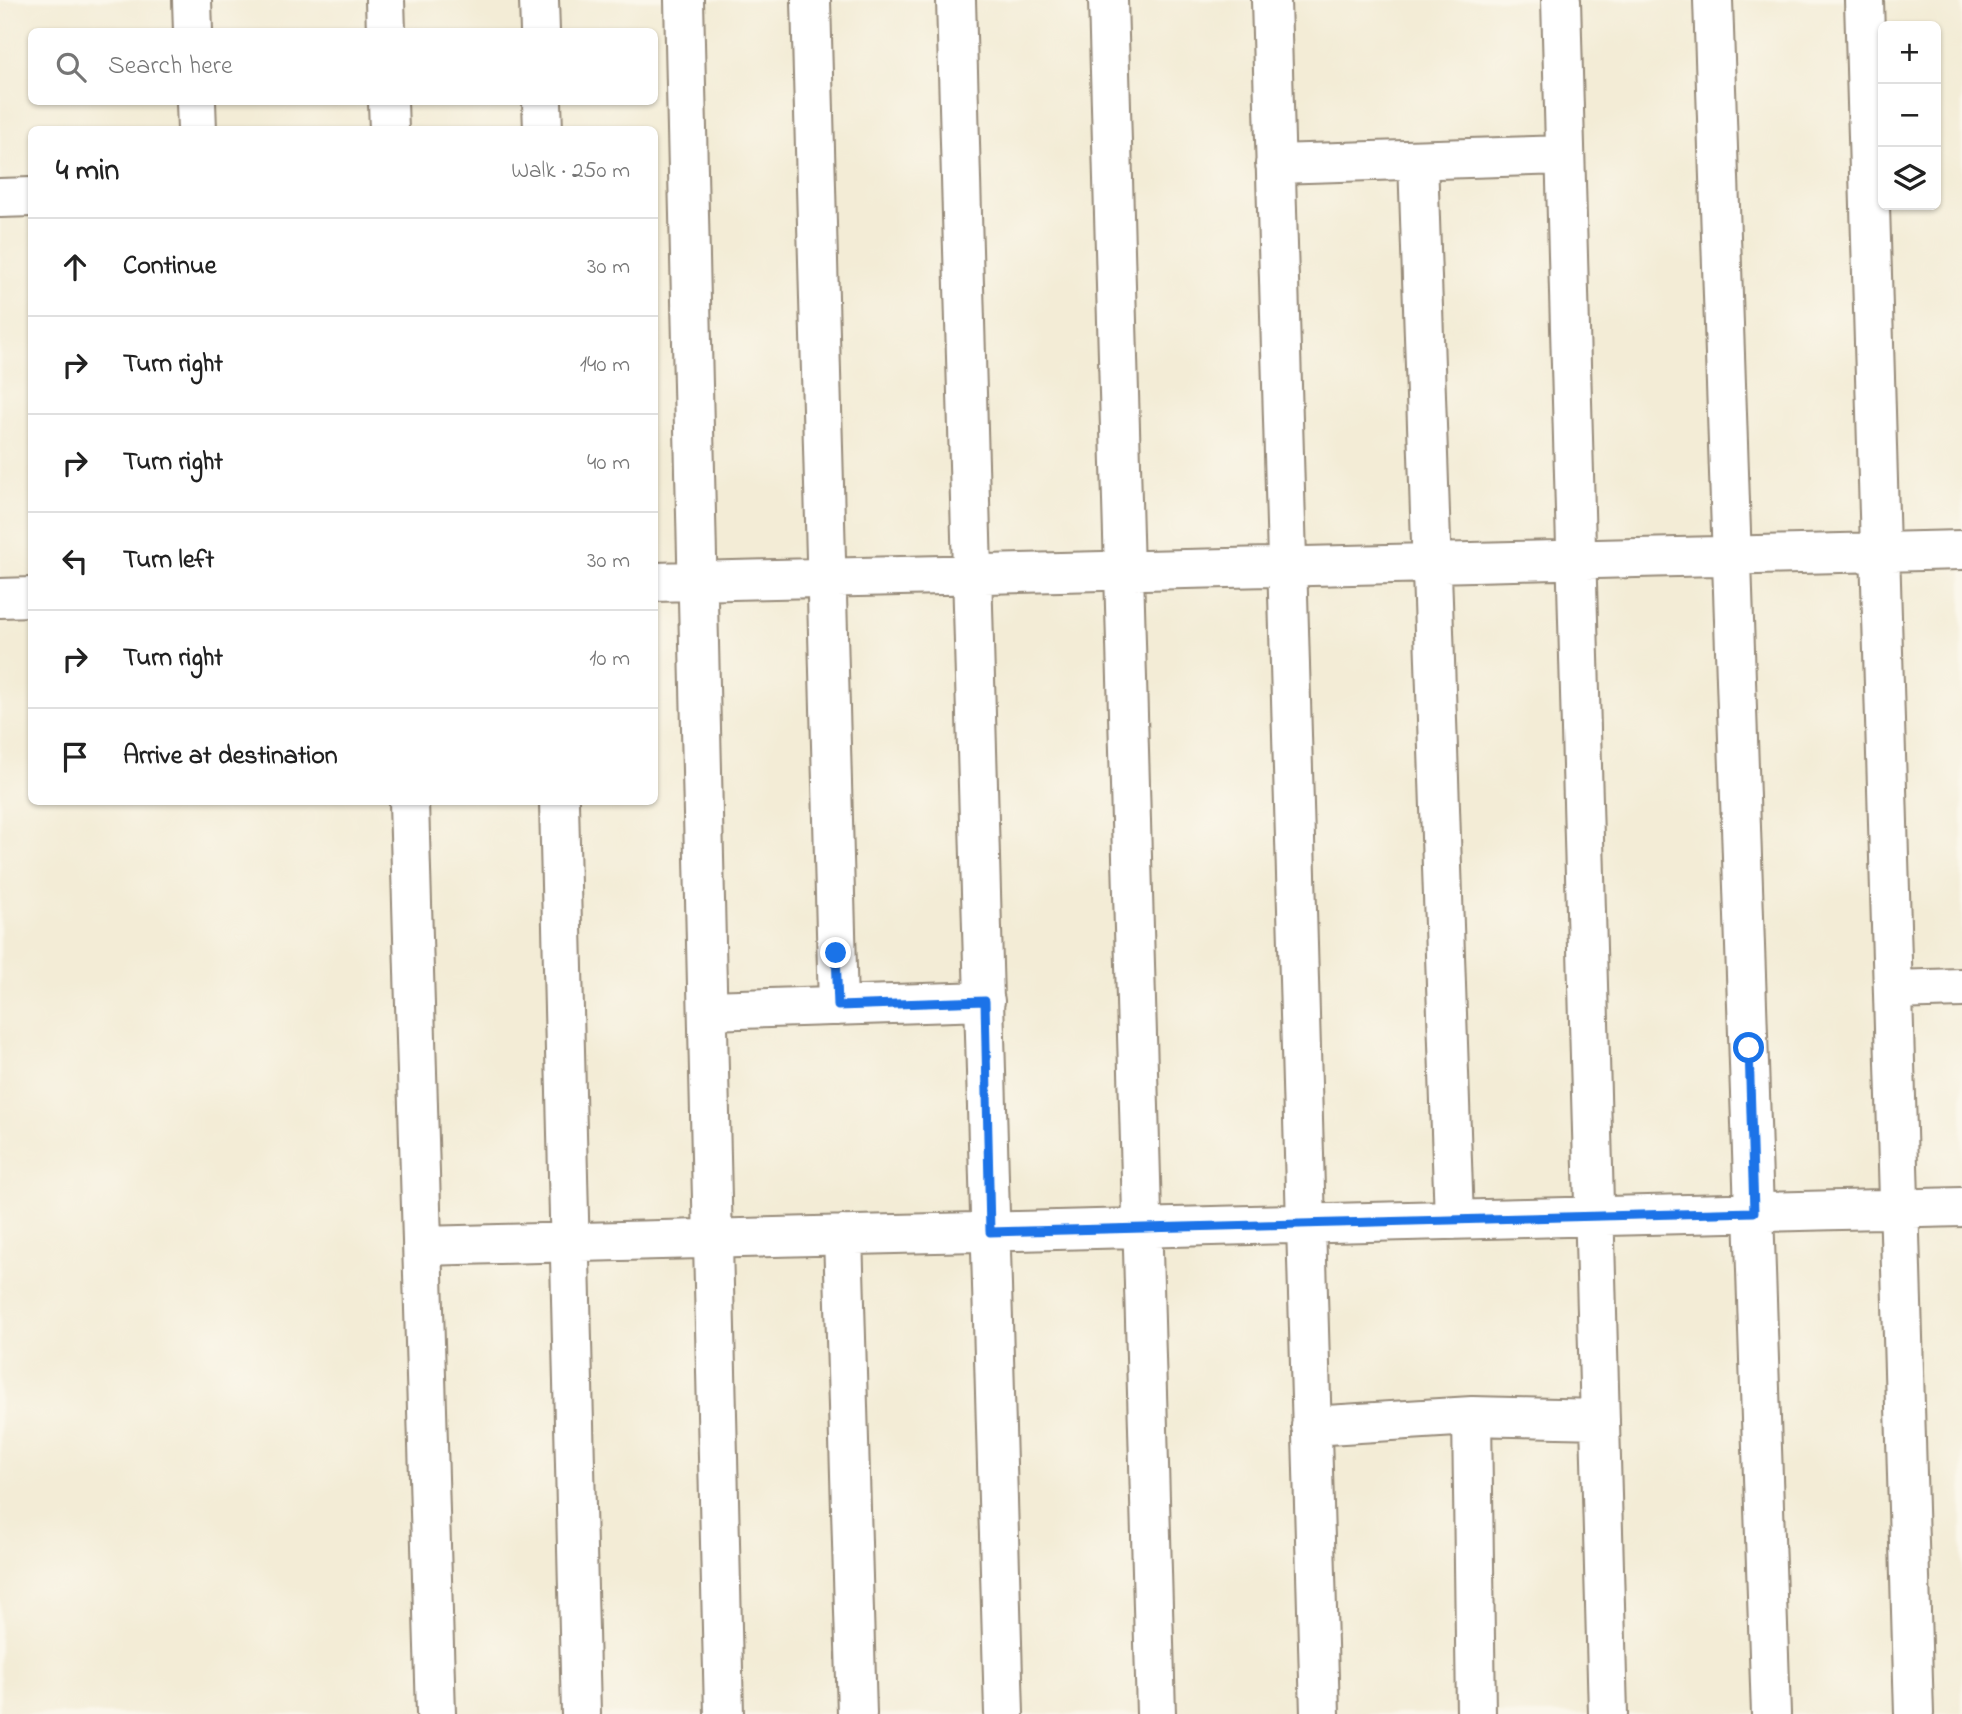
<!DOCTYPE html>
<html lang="en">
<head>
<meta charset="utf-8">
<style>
	body { margin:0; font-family:"Indie Flower",sans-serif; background:#f2f2f2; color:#222 }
	.controls { position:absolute; right:21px; top:21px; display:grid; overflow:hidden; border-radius:10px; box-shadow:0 2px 5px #0004 }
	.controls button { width:63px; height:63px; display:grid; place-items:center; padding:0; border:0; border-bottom:2px solid #e0e0e0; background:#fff; color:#222; font:35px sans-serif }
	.stop { position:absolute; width:21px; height:21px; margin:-16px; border:5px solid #1a73e8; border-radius:50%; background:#fff }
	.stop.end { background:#1a73e8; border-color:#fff; box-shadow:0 2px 7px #0008 }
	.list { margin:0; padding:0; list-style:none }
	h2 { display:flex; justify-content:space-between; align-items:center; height:91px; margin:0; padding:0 28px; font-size:30px }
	h2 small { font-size:23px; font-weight:400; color:#767676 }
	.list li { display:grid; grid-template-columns:46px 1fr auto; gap:21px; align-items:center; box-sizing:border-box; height:98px; padding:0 28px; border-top:2px solid #e0e0e0 }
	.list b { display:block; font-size:26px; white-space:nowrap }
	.list em { font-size:23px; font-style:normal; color:#767676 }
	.icon { flex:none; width:38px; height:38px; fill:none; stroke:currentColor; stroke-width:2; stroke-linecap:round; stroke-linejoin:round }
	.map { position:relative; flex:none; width:1962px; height:1714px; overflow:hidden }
	.search { position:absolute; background:#fff; box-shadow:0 2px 5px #0004; left:28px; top:28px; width:630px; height:77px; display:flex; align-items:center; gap:18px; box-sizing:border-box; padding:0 24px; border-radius:10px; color:#767676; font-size:26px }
	.panel { position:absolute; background:#fff; box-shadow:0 2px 5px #0004; left:28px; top:126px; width:630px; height:679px; border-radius:10px }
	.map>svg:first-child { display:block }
</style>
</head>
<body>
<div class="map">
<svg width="1962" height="1714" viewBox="0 0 1962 1714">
	<rect width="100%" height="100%" fill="#fbf7ec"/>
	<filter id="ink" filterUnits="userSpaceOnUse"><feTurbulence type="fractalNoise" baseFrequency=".0143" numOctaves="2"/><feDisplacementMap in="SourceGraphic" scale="14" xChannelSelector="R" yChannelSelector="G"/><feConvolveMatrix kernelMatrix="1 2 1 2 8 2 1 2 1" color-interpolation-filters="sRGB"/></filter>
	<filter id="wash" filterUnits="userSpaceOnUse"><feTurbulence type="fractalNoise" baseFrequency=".00686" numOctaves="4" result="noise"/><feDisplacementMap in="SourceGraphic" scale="28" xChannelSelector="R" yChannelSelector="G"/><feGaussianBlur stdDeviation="1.57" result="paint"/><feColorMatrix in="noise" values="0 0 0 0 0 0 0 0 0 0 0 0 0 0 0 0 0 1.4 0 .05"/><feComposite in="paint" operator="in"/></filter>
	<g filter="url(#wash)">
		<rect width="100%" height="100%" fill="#f3ecd6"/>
	</g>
	<g filter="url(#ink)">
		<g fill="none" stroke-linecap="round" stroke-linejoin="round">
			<defs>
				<path id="street" d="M192,0l1,32
					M385,0l1,32
					M539,0l1,32
					M684,0l40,1714
					M811,0l27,1006
					M956,0l48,1714
					M1108,0l48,1714
					M1271,0l49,1714
					M1561,0l47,1714
					M1713,0l58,1714
					M1864,0l50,1714
					M196,102l1,28
					M388,102l1,28
					M542,102l1,28
					M1418,160l36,1060
					M1275,164l290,-9
					M0,198l32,-1
					M654,582l1308,-32
					M0,598l32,-1
					M409,802l27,912
					M559,802l22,912
					M1893,990l69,-2
					M708,1010l277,-9
					M843,1235l14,479
					M422,1246l1540,-39
					M1472,1416l4,298
					M1311,1426l161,-10 128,3"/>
			</defs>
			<use href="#street" stroke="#978b7a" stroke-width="42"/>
			<use href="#street" stroke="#fff" stroke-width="38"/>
		</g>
	</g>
	<g fill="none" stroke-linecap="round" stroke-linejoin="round" filter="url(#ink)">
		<path stroke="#1a73e8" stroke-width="9" d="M836,953l2,53 147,-5 5,231 764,-20 -5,-164"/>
	</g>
</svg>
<div class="controls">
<button>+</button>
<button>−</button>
<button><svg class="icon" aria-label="layers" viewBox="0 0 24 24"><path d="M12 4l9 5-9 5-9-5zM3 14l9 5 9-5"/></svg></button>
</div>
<div class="stop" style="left:1749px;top:1048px"></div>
<div class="stop end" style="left:836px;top:953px"></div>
<div class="search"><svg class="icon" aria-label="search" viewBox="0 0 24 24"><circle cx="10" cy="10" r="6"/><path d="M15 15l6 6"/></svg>Search here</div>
<section class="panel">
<h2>4 min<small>Walk · 250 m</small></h2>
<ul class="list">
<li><svg class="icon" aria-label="ahead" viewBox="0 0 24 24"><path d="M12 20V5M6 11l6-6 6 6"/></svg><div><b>Continue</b></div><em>30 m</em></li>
<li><svg class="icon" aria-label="right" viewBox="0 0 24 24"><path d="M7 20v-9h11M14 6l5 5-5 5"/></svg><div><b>Turn right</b></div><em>140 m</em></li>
<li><svg class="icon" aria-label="right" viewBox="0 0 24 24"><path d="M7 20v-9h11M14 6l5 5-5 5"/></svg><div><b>Turn right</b></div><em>40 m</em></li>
<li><svg class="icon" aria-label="left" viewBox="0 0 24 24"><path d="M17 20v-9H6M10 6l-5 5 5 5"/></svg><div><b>Turn left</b></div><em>30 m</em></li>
<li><svg class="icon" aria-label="right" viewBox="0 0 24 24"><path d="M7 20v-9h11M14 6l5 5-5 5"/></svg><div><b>Turn right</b></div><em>10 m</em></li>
<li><svg class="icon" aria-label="arrive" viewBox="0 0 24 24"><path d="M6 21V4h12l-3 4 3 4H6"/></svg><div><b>Arrive at destination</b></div></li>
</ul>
</section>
</div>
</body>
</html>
